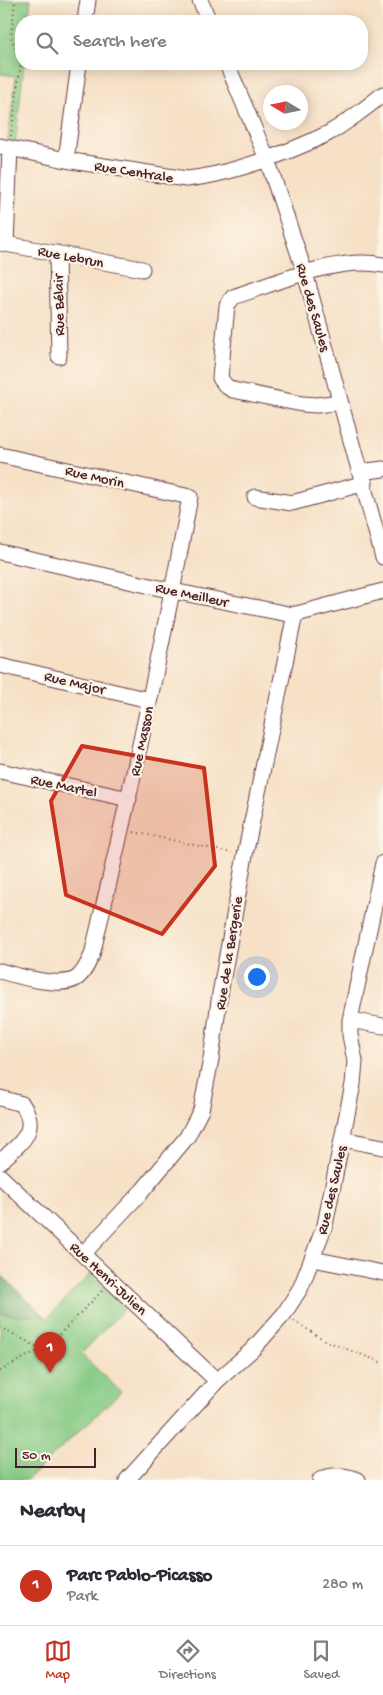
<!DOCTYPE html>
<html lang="en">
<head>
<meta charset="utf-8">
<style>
	body { margin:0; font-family:"Gochi Hand",sans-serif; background:#f2f2f3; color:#2b2b33 }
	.compass { position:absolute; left:263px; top:85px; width:45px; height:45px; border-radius:50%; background:#fff; box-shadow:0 2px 12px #0003; rotate:280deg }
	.scale { position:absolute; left:15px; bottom:12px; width:81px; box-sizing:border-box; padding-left:5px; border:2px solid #4a1f2b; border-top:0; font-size:14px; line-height:18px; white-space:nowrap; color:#4a1f2b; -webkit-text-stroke:4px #fcf5e5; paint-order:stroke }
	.you { position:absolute; left:256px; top:976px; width:18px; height:18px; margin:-12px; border:4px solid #fff; border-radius:50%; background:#1a73e8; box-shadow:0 0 0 8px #1a73e833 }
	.badge { display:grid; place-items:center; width:32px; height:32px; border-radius:50%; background:#c8321e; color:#fff; font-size:16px; font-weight:700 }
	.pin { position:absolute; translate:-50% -41px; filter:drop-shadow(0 1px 2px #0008) }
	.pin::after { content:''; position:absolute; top:26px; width:18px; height:15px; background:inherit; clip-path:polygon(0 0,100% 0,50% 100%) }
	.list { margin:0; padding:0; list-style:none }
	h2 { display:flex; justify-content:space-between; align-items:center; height:65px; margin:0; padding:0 20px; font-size:21px }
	h2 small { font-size:16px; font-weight:400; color:#7c7c81 }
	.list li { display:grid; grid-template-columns:32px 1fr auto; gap:15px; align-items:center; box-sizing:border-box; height:80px; padding:0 20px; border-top:1px solid #e1e1e2 }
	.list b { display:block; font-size:19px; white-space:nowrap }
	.list p { margin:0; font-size:16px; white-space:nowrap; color:#7c7c81 }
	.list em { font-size:16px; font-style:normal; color:#7c7c81 }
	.icon { flex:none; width:28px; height:28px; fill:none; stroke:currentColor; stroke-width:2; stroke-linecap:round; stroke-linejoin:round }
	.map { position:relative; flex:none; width:383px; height:1480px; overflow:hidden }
	.search { position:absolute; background:#fff; box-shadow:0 2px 12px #0003; left:15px; right:15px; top:15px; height:55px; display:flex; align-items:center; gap:12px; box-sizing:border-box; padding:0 18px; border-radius:20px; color:#7c7c81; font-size:19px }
	.sheet { height:145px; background:#fff }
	nav { display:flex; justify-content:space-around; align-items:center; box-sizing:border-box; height:70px; border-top:1px solid #e1e1e2; background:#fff; font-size:14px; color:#7c7c81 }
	nav a { display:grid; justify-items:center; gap:2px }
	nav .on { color:#c8321e }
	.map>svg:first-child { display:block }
</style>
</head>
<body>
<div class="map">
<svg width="383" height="1480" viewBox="0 0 383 1480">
	<rect width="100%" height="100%" fill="#fcf5e5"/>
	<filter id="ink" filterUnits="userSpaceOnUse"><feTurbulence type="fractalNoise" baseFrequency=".02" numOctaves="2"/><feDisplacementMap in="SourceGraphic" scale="10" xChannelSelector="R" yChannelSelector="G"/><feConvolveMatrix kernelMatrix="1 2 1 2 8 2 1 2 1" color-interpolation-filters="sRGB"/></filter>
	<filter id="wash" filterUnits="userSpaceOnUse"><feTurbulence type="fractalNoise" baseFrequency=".0096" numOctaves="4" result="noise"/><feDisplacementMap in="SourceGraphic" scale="20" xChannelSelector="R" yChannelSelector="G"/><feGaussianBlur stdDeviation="1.12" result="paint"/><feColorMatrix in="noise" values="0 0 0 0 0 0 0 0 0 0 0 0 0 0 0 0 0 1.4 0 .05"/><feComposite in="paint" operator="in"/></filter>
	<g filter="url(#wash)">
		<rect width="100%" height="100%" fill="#f6e0c6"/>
		<path fill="#86ca84" stroke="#687458" d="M0,0h31l-3,21h-7v43h3l-9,83 -8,1 9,-72 -16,-2z
			M91,1273l34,35 -44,46 40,38 -94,88h-27v-206l47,44z"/>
		<path fill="#6cae72" stroke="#5b664e" d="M0,1274l47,44 -18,-3 -15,1 -14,-3z"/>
	</g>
	<g filter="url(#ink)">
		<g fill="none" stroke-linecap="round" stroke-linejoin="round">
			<defs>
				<path id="minor" d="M200,0l9,21
					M85,21l3,-21
					M227,64l40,95 38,114 78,284
					M0,146l66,14 120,19c43,-4 102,-26 141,-45 15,-8 43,-29 56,-40
					M66,160l13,-96
					M0,243l142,26
					M6,244l4,-96
					M57,253l2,103
					M340,402l-23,3 -15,-1 -69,-14 -7,-4 -6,-8 7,-72 6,-9c43,-14 106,-42 150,-32
					M0,455l190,42c-28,154 -62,306 -98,458 -4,8 -8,18 -15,23 -16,11 -59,-2 -77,-7
					M360,472l23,-3
					M255,497l37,6 73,-20
					M0,552l173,39 120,24 90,-24
					M0,665l149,35
					M0,771l129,28
					M350,1020l33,6
					M0,1098l22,6c19,27 -3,40 -22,58
					M342,1139l41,8
					M0,1176l217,205
					M83,1254l60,-64 44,-53 14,-27 10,-51 9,-65 25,-139 50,-241
					M313,1259l70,14
					M127,1480l90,-99 36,-32 31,-35 17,-27 24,-62 28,-141 2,-23 -5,-26v-15l33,-157
					M320,1480c12,-6 25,-5 38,0"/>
			</defs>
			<use href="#minor" stroke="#643c42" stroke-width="17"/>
			<path stroke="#643c42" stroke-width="2" stroke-dasharray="1 4" stroke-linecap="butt" d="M11,136l10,-74 -10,-25 4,-37
				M134,832l98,21
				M294,1321l32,20 57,22
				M0,1327l41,22
				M0,1371l51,-28 52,-53"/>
			<use href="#minor" stroke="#fff" stroke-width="15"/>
		</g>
	</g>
	<path fill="#c8321e" fill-opacity="0.2" stroke="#c8321e" stroke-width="4" stroke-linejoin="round" d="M82,746l122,22 11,98 -53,68 -96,-39 -15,-94z"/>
	<g text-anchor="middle" stroke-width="4.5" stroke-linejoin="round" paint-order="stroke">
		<g font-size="15" fill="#4a1f2b" stroke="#fcf5e5">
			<text transform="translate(134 171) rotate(9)" y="5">Rue Centrale</text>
			<text transform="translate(71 256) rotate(11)" y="5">Rue Lebrun</text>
			<text transform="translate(58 305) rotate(-91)" y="5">Rue Bélair</text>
			<text transform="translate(314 307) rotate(74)" y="5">Rue des Saules</text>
			<text transform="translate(95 476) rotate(13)" y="5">Rue Morin</text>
			<text transform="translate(192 594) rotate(12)" y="5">Rue Meilleur</text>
			<text transform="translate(75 682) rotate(13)" y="5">Rue Major</text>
			<text transform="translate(141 741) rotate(-78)" y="5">Rue Masson</text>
			<text transform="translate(64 785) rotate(12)" y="5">Rue Martel</text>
			<text transform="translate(228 953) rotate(-81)" y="5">Rue de la Bergerie</text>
			<text transform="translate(331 1190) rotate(-77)" y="5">Rue des Saules</text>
			<text transform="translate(109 1278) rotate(43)" y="5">Rue Henri-Julien</text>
		</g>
	</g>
</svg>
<svg class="compass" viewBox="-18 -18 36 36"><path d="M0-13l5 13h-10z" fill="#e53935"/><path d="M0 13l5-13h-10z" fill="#7c7c81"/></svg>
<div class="scale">50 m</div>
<div class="you"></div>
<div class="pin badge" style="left:50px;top:1373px">1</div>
<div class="search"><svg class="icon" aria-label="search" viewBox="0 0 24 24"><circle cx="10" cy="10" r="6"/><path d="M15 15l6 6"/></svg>Search here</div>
</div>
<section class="sheet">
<h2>Nearby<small></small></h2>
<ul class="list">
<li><span class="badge">1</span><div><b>Parc Pablo-Picasso</b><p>Park</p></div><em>280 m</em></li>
</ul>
</section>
<nav>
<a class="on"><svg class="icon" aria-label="map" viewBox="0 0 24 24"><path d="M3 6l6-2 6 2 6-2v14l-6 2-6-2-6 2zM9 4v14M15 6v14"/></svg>Map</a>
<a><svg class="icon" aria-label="directions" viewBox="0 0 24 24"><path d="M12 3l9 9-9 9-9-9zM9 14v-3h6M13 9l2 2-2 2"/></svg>Directions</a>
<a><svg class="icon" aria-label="saved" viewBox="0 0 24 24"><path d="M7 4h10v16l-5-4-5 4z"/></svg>Saved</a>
</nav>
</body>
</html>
